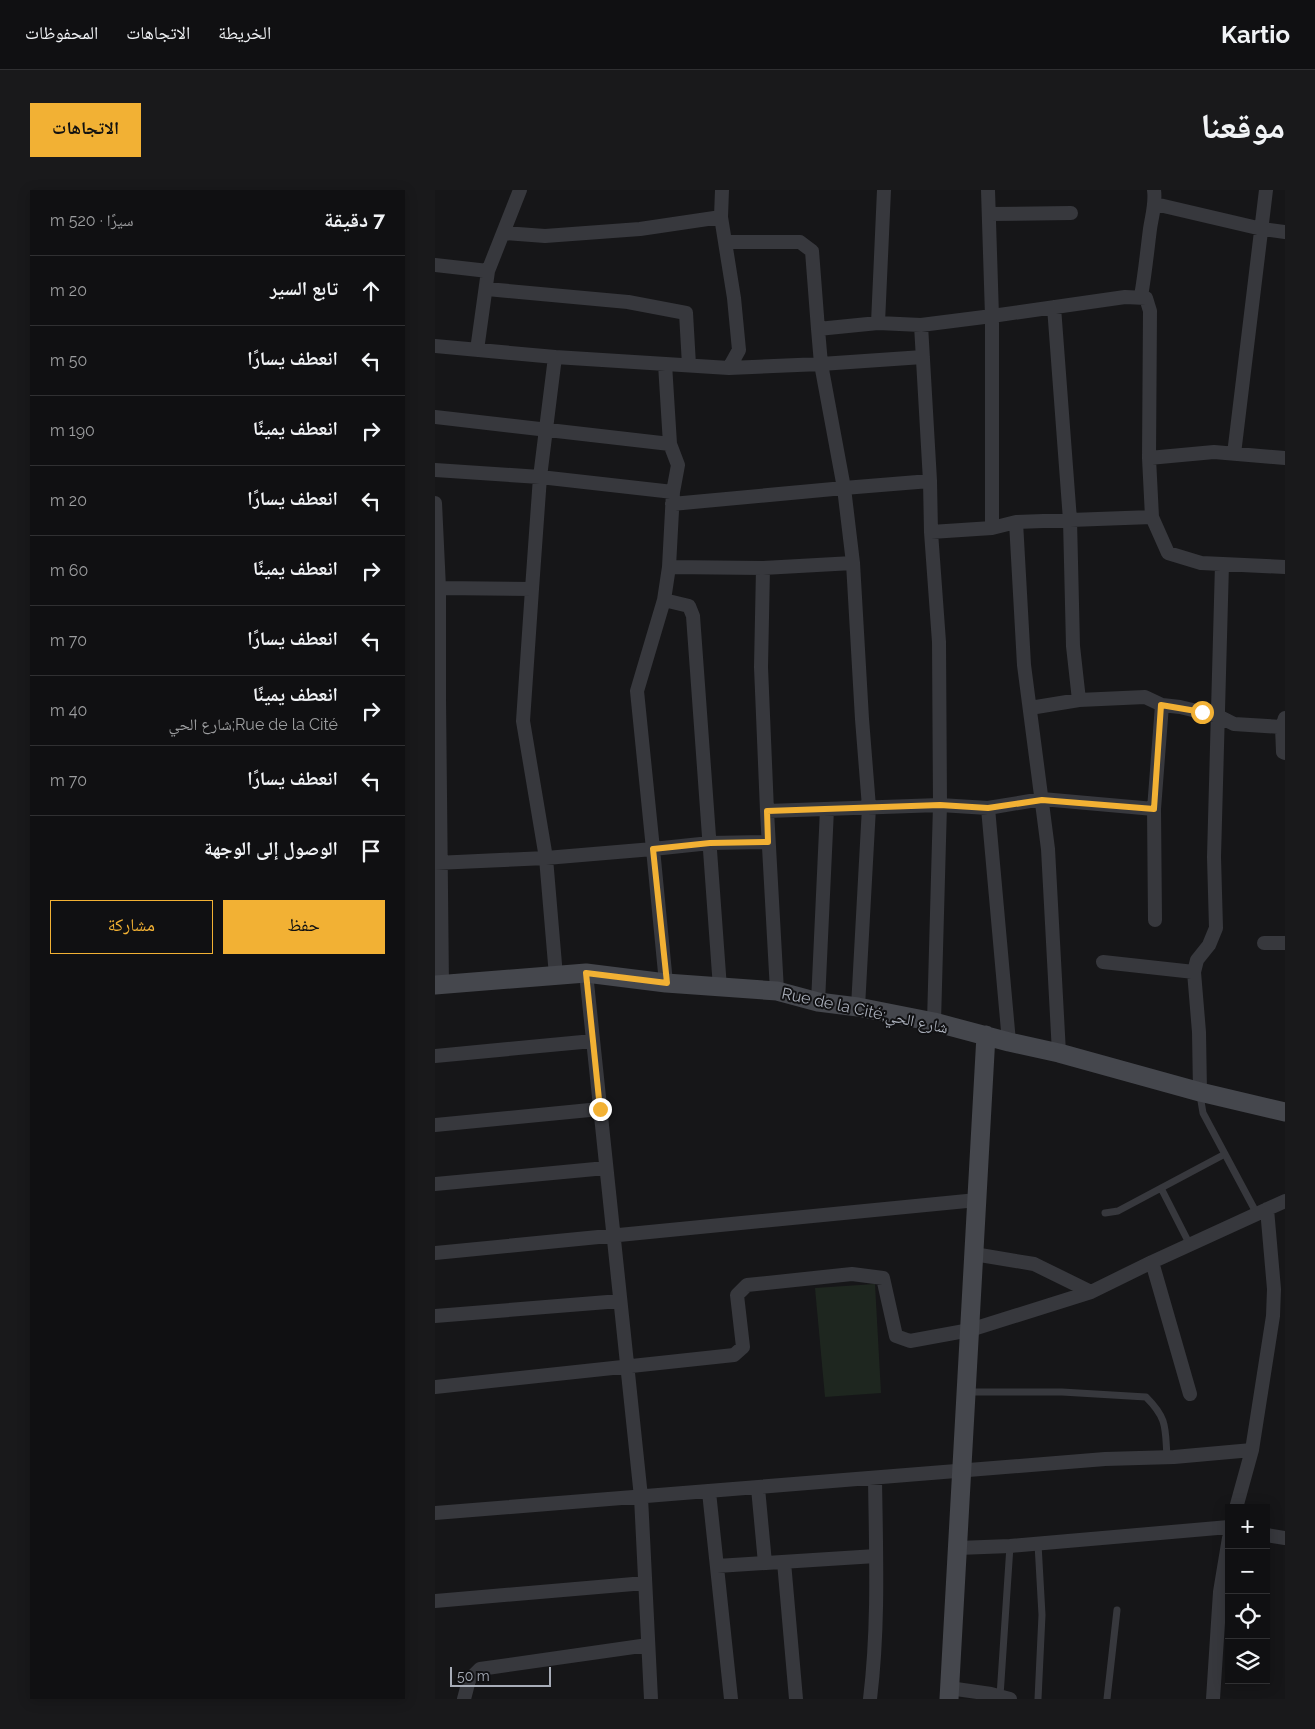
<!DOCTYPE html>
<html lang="ar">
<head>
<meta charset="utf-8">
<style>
	body { margin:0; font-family:Raleway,"Noto Naskh Arabic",sans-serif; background:#19191b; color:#f1f3f6; direction:rtl }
	.controls { position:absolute; right:15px; bottom:15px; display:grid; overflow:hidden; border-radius:0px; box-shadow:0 2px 12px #0003 }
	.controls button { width:45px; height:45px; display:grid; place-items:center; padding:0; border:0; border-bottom:1px solid #303032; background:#101012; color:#f1f3f6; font:25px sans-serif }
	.scale { position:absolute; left:15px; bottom:12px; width:101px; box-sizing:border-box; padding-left:5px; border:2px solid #a8adb8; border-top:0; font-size:14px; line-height:18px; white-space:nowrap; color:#a8adb8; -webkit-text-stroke:4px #111113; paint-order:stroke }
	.stop { position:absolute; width:15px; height:15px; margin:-11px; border:4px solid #f2b134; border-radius:50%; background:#fff }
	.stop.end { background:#f2b134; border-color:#fff; box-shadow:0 1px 5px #0008 }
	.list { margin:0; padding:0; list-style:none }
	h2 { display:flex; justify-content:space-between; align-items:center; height:65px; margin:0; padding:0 20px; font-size:21px }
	h2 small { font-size:16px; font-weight:400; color:#9c9d9f }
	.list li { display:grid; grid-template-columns:32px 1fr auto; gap:15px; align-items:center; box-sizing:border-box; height:70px; padding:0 20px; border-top:1px solid #303032 }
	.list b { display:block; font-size:19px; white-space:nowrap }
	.list p { margin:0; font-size:16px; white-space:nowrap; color:#9c9d9f }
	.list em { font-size:16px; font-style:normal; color:#9c9d9f }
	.actions { display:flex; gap:10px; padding:15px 20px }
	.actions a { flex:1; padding:11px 0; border:1px solid #f2b134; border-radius:0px; text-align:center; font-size:18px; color:#f2b134 }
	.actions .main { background:#f2b134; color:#111 }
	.icon { flex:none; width:28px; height:28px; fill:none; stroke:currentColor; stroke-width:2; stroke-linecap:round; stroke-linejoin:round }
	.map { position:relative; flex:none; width:850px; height:1509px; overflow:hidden; direction:ltr; border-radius:0px }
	header { display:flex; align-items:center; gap:30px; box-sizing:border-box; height:70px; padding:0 25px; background:#101012; border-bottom:1px solid #303032 }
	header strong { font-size:24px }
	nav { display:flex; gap:28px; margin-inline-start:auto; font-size:18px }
	.intro { display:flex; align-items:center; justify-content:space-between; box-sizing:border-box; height:120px; padding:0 30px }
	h1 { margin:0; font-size:35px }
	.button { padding:12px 22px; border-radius:0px; background:#f2b134; color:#111; font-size:18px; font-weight:700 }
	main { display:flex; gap:30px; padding:0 30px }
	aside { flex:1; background:#101012; border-radius:0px; box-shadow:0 2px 12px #0003 }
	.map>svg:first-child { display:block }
</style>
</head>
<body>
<header>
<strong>Kartio</strong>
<nav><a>الخريطة</a><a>الاتجاهات</a><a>المحفوظات</a></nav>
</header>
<div class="intro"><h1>موقعنا</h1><a class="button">الاتجاهات</a></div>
<main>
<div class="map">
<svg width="850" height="1509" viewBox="0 0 850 1509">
	<rect width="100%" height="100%" fill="#161618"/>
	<path fill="#1e261f" d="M440,1094l6,109 -56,4 -10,-109z"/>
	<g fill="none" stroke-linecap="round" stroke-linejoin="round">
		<path stroke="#37383d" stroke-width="7" d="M765,905l3,18 54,101
			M726,998l29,57
			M670,1023l13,-2 107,-57
			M532,1202h95l84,5c22,22 19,31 21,60
			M603,1354l4,71 -4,84
			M565,1506l10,-150
			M672,1509l10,-89"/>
		<path stroke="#37383d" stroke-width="14" d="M719,0c2,14 -2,25 -4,39 -3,23 -5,45 -9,67l5,2 4,13 -1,147 3,59 16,36 33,10 84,4
			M720,14l107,25 23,3
			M554,24l82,-1
			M286,27l13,81 5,52 -10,18
			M69,43l41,3 95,-7 81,-12 1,-27
			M291,52h74l12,9 6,78
			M0,75l53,6 -11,79
			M53,81l32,-81
			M52,99l141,13 58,11 3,52
			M619,117l16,213 3,126 6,54
			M443,133l43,2 71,-9 -4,-126
			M486,135l9,156
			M0,156l120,11 174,11 92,-4 -3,-35 60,-6 6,-133
			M120,167l-15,120 133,15 -4,75 94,1 90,-5
			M488,167l-102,7 23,124 86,-7 1,51 61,-4v-212l133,-19 21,1
			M0,227l235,27 -5,-80
			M235,254l8,21 -5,27
			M799,264l32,-264
			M714,268l65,-6 71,6
			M0,280l105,7 -8,112 -93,-1 -4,-85
			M237,314l172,-16 9,75 9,156 7,88 -11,200
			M581,332l8,143 24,184 11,204
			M557,338l24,-6 136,-5
			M496,342l8,110 1,163 -6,217
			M328,378l-2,99 6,144 173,-6 48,3
			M0,398h4v111l3,287
			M97,399l-9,132 23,137 10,118
			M229,410l25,6 4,10 27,372
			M595,518l49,-8 66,-3 17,8 18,2 38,9 16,8 48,3
			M850,528l-3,9 1,25 2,1
			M332,621l10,180
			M0,673l111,-5 107,-9 -16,-158 27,-91 5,-33
			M720,730l-1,-111 8,-104
			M829,753h21
			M668,772l91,10
			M151,783l55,524 10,202
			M231,793l-13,-134 57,-6 58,-1
			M383,812l9,-193
			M574,852l-21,-234 54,-9 112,10
			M0,866l158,-15
			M765,902l-1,-60 -5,-60 3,-12 12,-15 7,-17 -2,-71 8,-293
			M0,935l165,-16
			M0,994l171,-16
			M0,1063l542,-53
			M539,1064l60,10 57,28
			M717,1072l38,132
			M0,1126l185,-15
			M0,1197l299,-32 9,-8 -6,-52 10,-10 105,-11 31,4 13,58 14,5 60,-11 121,-38 61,-30 133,-61
			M323,1298l7,75
			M274,1302l22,207
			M801,1318l16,-58 21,-134 1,-27 -7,-80
			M0,1323l670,-54 69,-2 78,-7
			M831,1345l19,3
			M523,1358l52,-2 219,-19
			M349,1372l12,137
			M282,1376l159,-10
			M0,1411l210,-18
			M514,1498l42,6 19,5
			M29,1509l5,-19 11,-11 168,-24
			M435,1509c9,-73 6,-147 5,-221
			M778,1509l7,-107 9,-54"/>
		<path stroke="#45474d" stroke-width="19" d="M0,795l151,-12 80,10 111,8 41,11 40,5 76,15 75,20 50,11 141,39 85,20
			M514,1509l37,-664"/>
	</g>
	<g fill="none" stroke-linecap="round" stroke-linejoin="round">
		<path stroke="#f2b134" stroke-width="6" d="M165,919l-14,-136 81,10 -14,-134 57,-6 58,-1 -1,-31 173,-6 48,3 54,-8 112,9 7,-104 41,7"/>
	</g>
	<g text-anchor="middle" stroke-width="4" stroke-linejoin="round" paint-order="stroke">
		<g font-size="16" fill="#a8adb8" stroke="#111113">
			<text transform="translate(430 820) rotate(12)" y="6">Rue de la Cité;شارع الحي</text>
		</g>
	</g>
</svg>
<div class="controls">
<button>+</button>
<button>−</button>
<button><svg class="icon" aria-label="locate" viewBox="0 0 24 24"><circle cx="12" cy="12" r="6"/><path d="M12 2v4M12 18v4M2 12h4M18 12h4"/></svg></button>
<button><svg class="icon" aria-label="layers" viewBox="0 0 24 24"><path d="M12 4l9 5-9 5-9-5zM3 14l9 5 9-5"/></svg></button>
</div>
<div class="scale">50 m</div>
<div class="stop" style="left:767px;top:522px"></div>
<div class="stop end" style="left:165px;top:919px"></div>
</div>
<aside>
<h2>7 دقيقة<small>سيرًا · 520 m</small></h2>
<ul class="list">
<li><svg class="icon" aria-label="ahead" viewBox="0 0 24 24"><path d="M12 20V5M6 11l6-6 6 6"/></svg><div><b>تابع السير</b></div><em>20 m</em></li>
<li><svg class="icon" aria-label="left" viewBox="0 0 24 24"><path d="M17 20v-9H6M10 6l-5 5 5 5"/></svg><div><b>انعطف يسارًا</b></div><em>50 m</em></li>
<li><svg class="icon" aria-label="right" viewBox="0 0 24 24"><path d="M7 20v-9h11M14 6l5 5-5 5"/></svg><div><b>انعطف يمينًا</b></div><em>190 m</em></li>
<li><svg class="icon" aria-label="left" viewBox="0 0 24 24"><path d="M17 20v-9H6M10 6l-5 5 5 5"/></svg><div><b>انعطف يسارًا</b></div><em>20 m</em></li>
<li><svg class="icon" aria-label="right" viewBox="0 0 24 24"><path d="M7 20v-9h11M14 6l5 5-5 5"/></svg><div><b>انعطف يمينًا</b></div><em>60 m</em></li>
<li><svg class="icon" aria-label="left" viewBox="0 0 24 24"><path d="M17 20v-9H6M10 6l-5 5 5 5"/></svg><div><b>انعطف يسارًا</b></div><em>70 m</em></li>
<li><svg class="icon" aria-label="right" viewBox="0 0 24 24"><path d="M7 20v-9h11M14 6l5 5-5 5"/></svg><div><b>انعطف يمينًا</b><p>Rue de la Cité;شارع الحي</p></div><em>40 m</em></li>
<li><svg class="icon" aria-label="left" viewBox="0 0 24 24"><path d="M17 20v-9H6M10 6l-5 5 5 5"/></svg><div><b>انعطف يسارًا</b></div><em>70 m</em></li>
<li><svg class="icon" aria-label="arrive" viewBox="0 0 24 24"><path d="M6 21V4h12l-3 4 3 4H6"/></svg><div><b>الوصول إلى الوجهة</b></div></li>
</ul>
<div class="actions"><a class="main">حفظ</a><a>مشاركة</a></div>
</aside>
</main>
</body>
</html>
